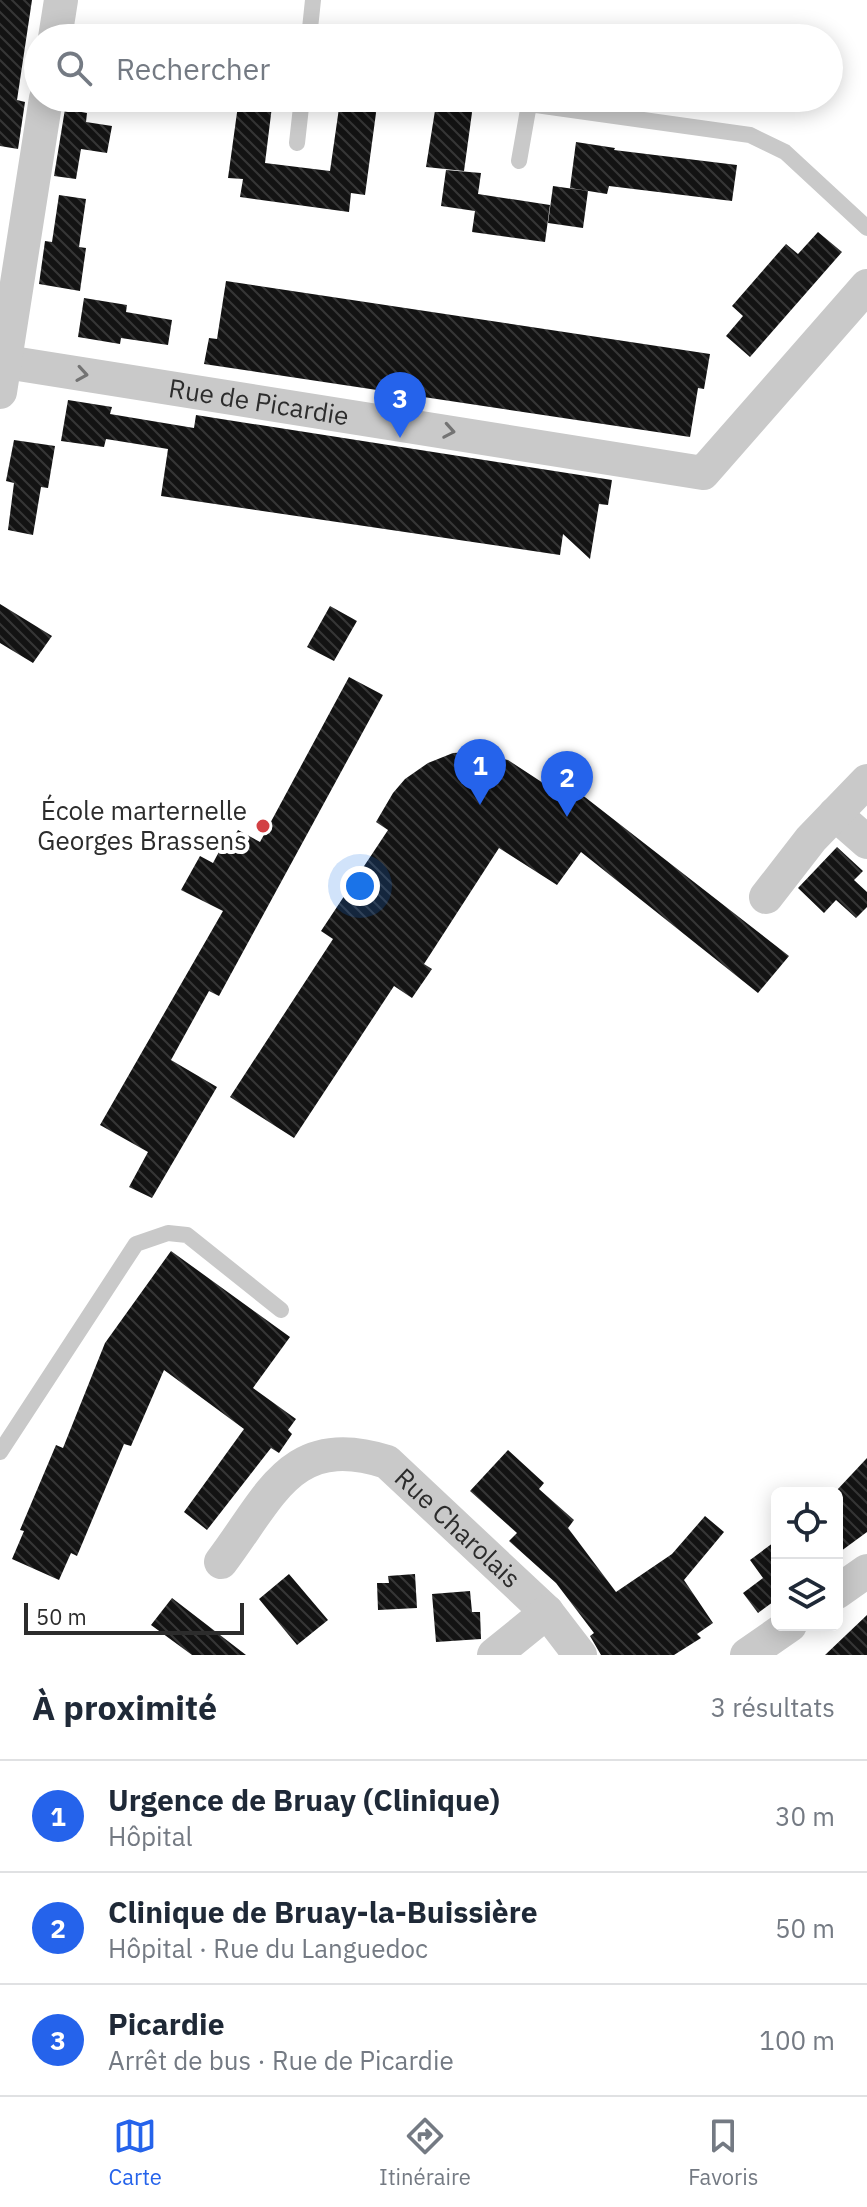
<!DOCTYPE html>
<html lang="fr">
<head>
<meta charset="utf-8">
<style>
	body { margin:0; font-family:"IBM Plex Sans",sans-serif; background:#f6f6f7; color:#1f2937 }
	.controls { position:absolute; right:24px; bottom:24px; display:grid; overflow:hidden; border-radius:12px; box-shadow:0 4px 20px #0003 }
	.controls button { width:72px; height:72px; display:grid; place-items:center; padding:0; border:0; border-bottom:2px solid #e0e1e3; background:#fff; color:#1f2937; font:40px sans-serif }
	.scale { position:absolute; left:24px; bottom:20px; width:220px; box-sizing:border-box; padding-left:8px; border:4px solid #2c2c2c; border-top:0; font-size:22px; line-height:28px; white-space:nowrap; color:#2c2c2c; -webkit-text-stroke:6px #fff; paint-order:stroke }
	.you { position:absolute; left:360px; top:886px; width:28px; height:28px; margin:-20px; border:6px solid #fff; border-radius:50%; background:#1a73e8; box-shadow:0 0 0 12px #1a73e833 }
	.badge { display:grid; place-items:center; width:52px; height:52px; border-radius:50%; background:#2563eb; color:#fff; font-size:26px; font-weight:700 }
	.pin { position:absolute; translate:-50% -66px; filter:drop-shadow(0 2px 4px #0008) }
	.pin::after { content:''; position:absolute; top:42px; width:28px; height:24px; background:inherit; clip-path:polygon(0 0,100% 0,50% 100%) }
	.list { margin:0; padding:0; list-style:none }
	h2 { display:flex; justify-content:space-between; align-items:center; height:104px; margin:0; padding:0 32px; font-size:34px }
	h2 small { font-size:26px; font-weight:400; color:#747a83 }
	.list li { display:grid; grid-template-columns:52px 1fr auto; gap:24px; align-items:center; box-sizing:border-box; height:112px; padding:0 32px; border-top:2px solid #e0e1e3 }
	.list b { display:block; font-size:30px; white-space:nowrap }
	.list p { margin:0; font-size:26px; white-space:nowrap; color:#747a83 }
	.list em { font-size:26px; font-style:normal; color:#747a83 }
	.icon { flex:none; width:44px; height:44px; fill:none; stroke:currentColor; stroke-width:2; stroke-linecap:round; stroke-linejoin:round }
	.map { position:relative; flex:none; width:867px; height:1655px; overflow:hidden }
	.search { position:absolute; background:#fff; box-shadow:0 4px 20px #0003; left:24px; right:24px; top:24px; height:88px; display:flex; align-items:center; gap:20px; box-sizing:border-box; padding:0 28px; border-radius:44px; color:#747a83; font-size:30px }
	.sheet { height:440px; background:#fff }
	nav { display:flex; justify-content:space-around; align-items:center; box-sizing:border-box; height:112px; border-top:2px solid #e0e1e3; background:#fff; font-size:22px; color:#747a83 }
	nav a { display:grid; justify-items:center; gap:4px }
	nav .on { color:#2563eb }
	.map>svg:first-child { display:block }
</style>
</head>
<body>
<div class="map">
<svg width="867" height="1655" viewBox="0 0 867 1655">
	<defs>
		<pattern id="building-back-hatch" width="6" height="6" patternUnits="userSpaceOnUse" patternTransform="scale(2)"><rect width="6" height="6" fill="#131313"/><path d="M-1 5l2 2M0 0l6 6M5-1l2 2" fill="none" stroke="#363636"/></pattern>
	</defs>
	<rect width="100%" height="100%" fill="#fff"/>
	<path fill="url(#building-back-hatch)" d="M0,0h32l-15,100 8,2 -7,47 -18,-3z
		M239,98h34l-8,65 65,8 9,-63 8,1 2,-11h29l-13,97 -14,-2 -2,19 -109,-15 3,-18 -15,-1z
		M437,98h37l-10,73 -38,-4z
		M65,109l22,4 -1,9 26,4 -5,27 -26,-4 -5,30 -22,-3z
		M576,142l39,6 -1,2 123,15 -5,36 -123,-15 -2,8 -37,-6z
		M446,170l35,3 -3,21 72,11 -5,37 -73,-10 3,-21 -34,-5z
		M553,186l35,5 -5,37 -35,-5z
		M59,195l27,4 -7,48 7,1 -6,43 -41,-7 6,-43 7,1z
		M818,232l24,20 -92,105 -24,-21 17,-20 -11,-10 54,-62 12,10z
		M226,281l484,73 -6,35 -6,-1 -8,49 -486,-73 5,-26 8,1z
		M84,298l43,7 -1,7 46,8 -4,25 -47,-7 -1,6 -42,-7z
		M68,400l44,7 -2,7 84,14 2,-13 416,65 -4,25 -9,-1 -9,55 -27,-25 -3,21 -399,-59 7,-47 -62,-10 -2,8 -43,-6z
		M14,440l41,6 -7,42 -7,-1 -8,48 -25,-5 6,-47 -8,-2z
		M0,604l52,32 -19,27 -33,-20z
		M330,606l27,15 -23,40 -27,-14z
		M349,677l34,18 -164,301 -10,-5 -38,69 46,27 -65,111 -23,-11 19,-35 -48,-27 123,-214 -42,-21 19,-34 13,7 9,-17 6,3 10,-19 22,12z
		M473,752l35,8 58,38 6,-11 217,169 -31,37 -177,-141 -24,33 -58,-37 -75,116 8,5 -20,29 -18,-12 -100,152 -64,-41 103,-158 -12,-8 67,-101 -12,-8 17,-29 12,-14 23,-16 25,-10z
		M837,847l26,24 -9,9 13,12v15l-11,11 -20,-18 -12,13 -26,-25z
		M171,1251l119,86 -37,51 43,31 -8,11 4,4 -13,19 -8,-5 -64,82 -23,-18 60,-83 -80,-59 -33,76 -7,-2 -47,112 -6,-3 -12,27 -47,-21 12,-28 -4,-1 36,-85 7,3 42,-105z
		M508,1450l36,33 -5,6 35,31 -6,8 48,64 56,-38 33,-38 19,16 -40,48 29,43 -16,11 4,4 -27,17h-73l-11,-19 4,-3 -38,-50 -47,-42 8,-8 -47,-42z
		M867,1458v74l-30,22v-64z
		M777,1540v59l-19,14 -15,-20 20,-15 -13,-18z
		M289,1574l39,46 -31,25 -38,-46z
		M415,1574l2,34 -39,2 -1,-27h12l-1,-7z
		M470,1591l2,21h8l1,27 -45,3 -4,-48z
		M172,1598l74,57h-54l-41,-30z
		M867,1615v40h-42z"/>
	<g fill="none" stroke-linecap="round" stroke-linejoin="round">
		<path stroke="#c9c9c9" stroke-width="16" d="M309,38l4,-38
			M297,143l5,-45
			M519,161l10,-57 221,31 35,17 82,76
			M0,1452l136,-208 32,-11 19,2 94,75"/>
		<g stroke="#c9c9c9" stroke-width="34">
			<path d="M55,38l6,-38"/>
			<path id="s1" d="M0,361l703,112 164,-187"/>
			<path d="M0,392l46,-294"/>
			<path d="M835,814l32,28"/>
			<path d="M766,897l45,-58 56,-58"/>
			<path id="s2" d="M221,1562c50,-66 70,-131 166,-100l160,150"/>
			<path d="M837,1592l30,-21"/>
			<path d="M494,1655l53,-43 33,43"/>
			<path d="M747,1655l43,-30"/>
		</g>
	</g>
	<defs><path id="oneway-chevron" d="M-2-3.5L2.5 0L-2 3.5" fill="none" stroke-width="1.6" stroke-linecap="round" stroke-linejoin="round" transform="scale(2)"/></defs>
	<g stroke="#737373">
		<use href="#oneway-chevron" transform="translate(82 374) rotate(9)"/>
		<use href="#oneway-chevron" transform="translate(449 431) rotate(10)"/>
	</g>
	<circle fill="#d24044" stroke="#fff" stroke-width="3" cx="263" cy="826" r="8"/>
	<g text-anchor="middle" stroke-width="8" stroke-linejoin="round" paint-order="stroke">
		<g font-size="26" fill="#2c2c2c" stroke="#fff">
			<text dy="9" stroke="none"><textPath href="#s1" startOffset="262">Rue de Picardie</textPath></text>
			<text dy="9" stroke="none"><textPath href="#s2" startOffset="312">Rue Charolais</textPath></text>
		</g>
		<g font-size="26" fill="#2c2c2c" stroke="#fff" text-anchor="end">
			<text x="247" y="820">École marternelle<tspan x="247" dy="30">Georges Brassens</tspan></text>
		</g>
	</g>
</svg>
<div class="controls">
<button><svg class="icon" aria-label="locate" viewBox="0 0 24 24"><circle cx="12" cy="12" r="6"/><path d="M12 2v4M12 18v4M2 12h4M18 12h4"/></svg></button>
<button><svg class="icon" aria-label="layers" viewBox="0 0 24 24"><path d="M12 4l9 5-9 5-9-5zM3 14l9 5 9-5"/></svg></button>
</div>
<div class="scale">50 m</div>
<div class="you"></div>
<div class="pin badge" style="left:480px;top:805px">1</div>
<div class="pin badge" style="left:567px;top:817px">2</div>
<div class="pin badge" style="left:400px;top:438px">3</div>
<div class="search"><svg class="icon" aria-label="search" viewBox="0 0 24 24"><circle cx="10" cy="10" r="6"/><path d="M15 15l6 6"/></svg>Rechercher</div>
</div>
<section class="sheet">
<h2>À proximité<small>3 résultats</small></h2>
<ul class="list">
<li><span class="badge">1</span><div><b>Urgence de Bruay (Clinique)</b><p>Hôpital</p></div><em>30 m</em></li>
<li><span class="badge">2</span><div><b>Clinique de Bruay-la-Buissière</b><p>Hôpital · Rue du Languedoc</p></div><em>50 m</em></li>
<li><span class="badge">3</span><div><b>Picardie</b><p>Arrêt de bus · Rue de Picardie</p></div><em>100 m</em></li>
</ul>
</section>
<nav>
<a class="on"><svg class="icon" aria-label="map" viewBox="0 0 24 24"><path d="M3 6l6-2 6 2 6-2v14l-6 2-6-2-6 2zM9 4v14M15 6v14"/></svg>Carte</a>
<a><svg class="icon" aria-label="directions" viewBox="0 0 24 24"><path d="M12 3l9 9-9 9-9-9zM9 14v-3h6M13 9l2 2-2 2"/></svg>Itinéraire</a>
<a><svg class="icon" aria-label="saved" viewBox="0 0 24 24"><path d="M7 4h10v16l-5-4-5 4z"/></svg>Favoris</a>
</nav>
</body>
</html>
